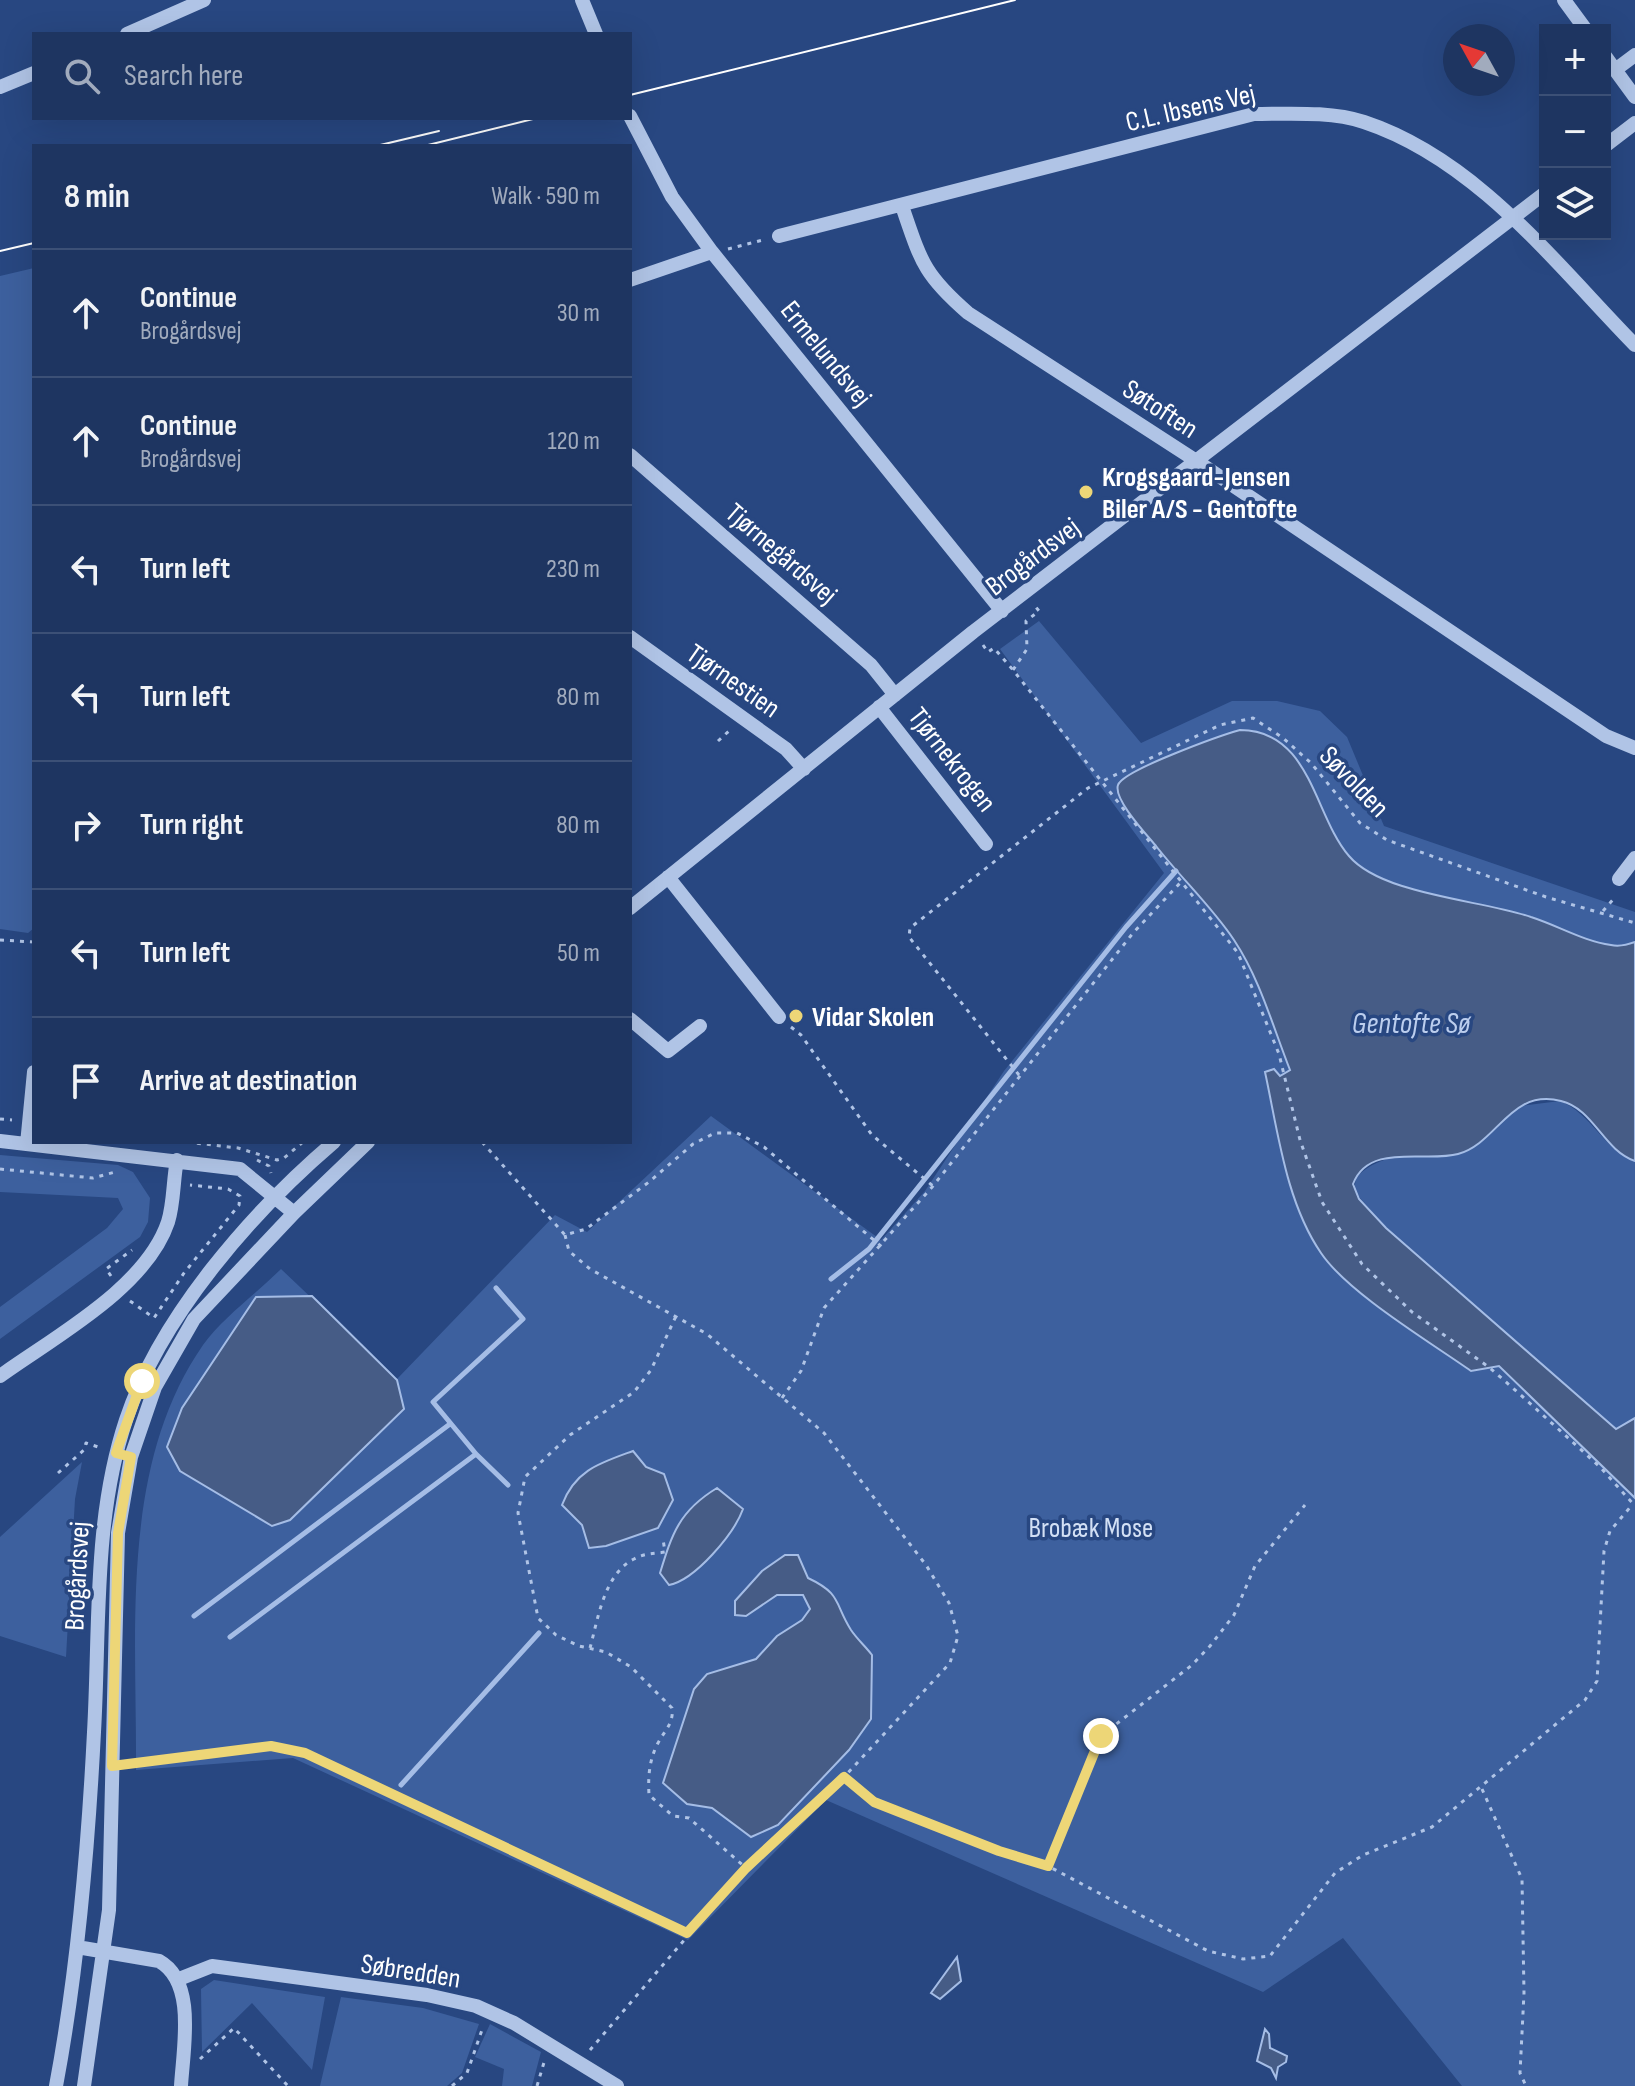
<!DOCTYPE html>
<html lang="en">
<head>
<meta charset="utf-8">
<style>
	body { margin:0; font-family:"Sofia Sans Condensed",sans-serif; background:#2b406a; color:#f1f3f6 }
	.controls { position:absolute; right:24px; top:24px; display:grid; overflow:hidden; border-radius:0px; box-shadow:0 8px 32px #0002 }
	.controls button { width:72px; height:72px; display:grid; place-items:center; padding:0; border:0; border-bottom:2px solid #3c5076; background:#1e3561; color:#f1f3f6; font:40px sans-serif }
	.compass { position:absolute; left:1443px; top:24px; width:72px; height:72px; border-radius:50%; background:#1e3561; box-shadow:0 8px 32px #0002; rotate:310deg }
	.stop { position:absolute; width:24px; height:24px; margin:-18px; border:6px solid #edd677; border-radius:50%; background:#fff }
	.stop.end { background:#edd677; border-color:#fff; box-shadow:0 2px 8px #0008 }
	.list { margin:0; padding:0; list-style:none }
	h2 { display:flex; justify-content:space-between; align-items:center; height:104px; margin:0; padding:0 32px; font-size:34px }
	h2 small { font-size:26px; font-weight:400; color:#a1abbd }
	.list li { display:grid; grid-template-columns:52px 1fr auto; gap:24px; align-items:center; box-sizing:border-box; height:128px; padding:0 32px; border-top:2px solid #3c5076 }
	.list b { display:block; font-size:30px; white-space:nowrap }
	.list p { margin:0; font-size:26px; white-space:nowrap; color:#a1abbd }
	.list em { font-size:26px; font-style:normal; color:#a1abbd }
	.icon { flex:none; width:44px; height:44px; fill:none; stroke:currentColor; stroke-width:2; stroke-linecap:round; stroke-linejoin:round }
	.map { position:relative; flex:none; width:1635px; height:2086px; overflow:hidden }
	.search { position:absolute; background:#1e3561; box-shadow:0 8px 32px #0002; left:32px; top:32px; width:600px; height:88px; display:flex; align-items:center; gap:20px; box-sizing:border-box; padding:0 28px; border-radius:0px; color:#a1abbd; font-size:30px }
	.panel { position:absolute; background:#1e3561; box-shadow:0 8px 32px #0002; left:32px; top:144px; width:600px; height:1000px; border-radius:0px }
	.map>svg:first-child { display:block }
</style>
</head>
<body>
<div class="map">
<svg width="1635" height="2086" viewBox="0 0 1635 2086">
	<rect width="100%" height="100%" fill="#284781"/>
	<path fill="#3d609e" d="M34,268v660l-6,5 -28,-4v-653z
		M1039,621l102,122 91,-42h45l43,10 27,26 37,89 251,86v30c-8,3 -15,5 -24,3 -28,-4 -53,-19 -80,-28 -49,-17 -142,-21 -179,-56 -48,-47 -20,-96 -100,-131l-107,37 -27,17 -1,5 21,34 95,115 20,34 37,98 -10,6 -4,-6 -11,3c13,59 21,129 56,180 28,40 109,89 150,118l27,-5 137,132v588h-173l-119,-148 -80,54 -437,-192 -138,140 -395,-182 -157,12c1,-139 -17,-304 67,-425 20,-28 54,-52 78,-76l116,110 158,-164 32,17 124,-116 170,124 44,-49 79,-120 160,-198 -164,-224z
		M1560,1101c32,13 43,48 75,60v257l-17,12 -111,-92 -121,-110 -32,-37 2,-13c16,-19 46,-25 70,-23l94,-49z
		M0,1155l118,10 15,7 17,26 -2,24 -8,15 -140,102v-32l107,-79 16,-19 -5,-11 -118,-6z
		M82,1462l-7,37 -9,158 -66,-21v-99z
		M214,1980l111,17 -13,73 -60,-67 -50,49 -1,-63z
		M341,1997l82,11 56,16 -17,49 -15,13h-127z
		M490,2024l51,28 -9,34h-30l2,-17 -29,-12z"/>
	<path fill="#465c86" stroke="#a5bde6" stroke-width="2" d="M1240,730c71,0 74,86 109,126 33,39 133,44 182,61 28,9 52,24 80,28 9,2 16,0 24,-3v219c-32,-11 -41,-52 -74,-60 -51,-13 -63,42 -103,53 -32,9 -89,-12 -105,30l6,15 27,29 230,201 19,-11v80l-136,-132 -28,5c-41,-29 -123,-78 -150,-118 -35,-51 -43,-121 -56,-181l9,-3 6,7 10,-6c-17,-43 -30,-91 -56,-130 -22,-33 -53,-62 -78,-94 -9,-11 -43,-47 -38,-61 5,-15 104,-50 122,-55z
		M312,1296l85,84 7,29 -114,111 -18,6 -92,-55 -13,-24 15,-39 74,-111z
		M633,1451l13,16 18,7 9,26 -15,28 -52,18 -17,2 -7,-23 -20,-20c13,-35 38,-42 71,-54z
		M717,1488l26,21c-9,25 -48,71 -74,76l-9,-12c12,-39 19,-62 57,-85z
		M785,1555h13l10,23c34,16 26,25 43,52 6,9 15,17 21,25l-1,64 -22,31 -71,75 -27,12 -39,-29 -25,-4 -24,-21 31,-94 13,-15 49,-15 21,-23 25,-16 8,-11 -7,-14h-26l-31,21 -11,-1v-14l27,-30z
		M957,1957l4,24 -21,18 -9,-6z
		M1265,2029l4,5 1,14 17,8 -1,6 -8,5 -2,11 -5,-10 -14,-7z"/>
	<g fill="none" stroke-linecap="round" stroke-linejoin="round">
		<path stroke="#a5bde6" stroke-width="5" d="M831,1279l38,-30 257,-322 50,-56
			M496,1288l27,31 -90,83 43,52 32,31
			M194,1616l256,-192
			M230,1637l246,-183
			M401,1785l138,-152"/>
		<path stroke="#b0c4e6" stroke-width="3" stroke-dasharray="4 6" stroke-linecap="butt" d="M728,249l35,-9
			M983,645l5,7 6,-4 19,22 225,283 41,101 21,86 22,62 40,62 50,48 78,56 33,29 77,70 35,39
			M1013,670l14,-21 -1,-28 13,-10 -4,-5
			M718,741l12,-11
			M1603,911l13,-15
			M0,940l34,2
			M791,1027l10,8 71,100 61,51
			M1019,1075l-110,-138 1,-9 178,-140 132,-63 33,-7 30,20 28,25 49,60 27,17 159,57 89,26
			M0,1119l12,1
			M187,1142l51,6 39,12 7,-2 19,-16
			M482,1142l83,93 21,-6 63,-47 44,-38 22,-11h22l27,14 118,100
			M257,1160l12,6 2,7
			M0,1169l93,9 22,-6
			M565,1235l4,16 21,18 117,65 117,99 102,132 23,38 9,33 -8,27 -106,114 -98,91 -57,-50 -16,-2 -24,-21c-1,-18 0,-35 9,-52 7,-13 16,-20 14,-35l-41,-41 -25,-15 -27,-6 -23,-11 -18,-17 -20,-105 7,-36 45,-42 64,-43 17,-22 25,-54
			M111,1276l-5,-7 26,-19
			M130,1301l24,17 30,-45 55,-68 1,-9 -12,-7 -38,-4
			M782,1398l19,-27 23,-63 109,-122 200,-253 48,-51
			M58,1473l26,-23 2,-7 15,5
			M590,1648c8,-29 14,-74 44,-89 10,-6 20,-5 31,-7l-2,-13
			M128,1764l143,-18 34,7 382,180
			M844,1777l30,25 125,49 49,15 160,85 35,8 27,-3 65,-83 28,-18 69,-28 153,-127 12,-19 7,-130 6,-20 22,-26
			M1482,1789l40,90 2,114 -4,80 6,13
			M1048,1866l53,-130 91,-71 18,-19 24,-31 21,-49 50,-61
			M590,2050l156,-182
			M200,2059l34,-31 54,58
			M452,2086l15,-13 16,-46
			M537,2086l8,-27"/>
		<path stroke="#b0c4e6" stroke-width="14" d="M582,0l14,34
			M1564,0l22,30
			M127,34l77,-34
			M1605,56l30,41
			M1615,70l20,-15
			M0,87l34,-14
			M630,116l42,81 40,55 290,359
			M1605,146l30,-23
			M902,206c19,55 21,68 66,107l230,149 408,274 29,12
			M779,236l475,-122c36,0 76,-3 110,8 112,37 191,141 271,223
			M630,280l82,-28
			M630,455l241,210 24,30
			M630,637l156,112 18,20
			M879,707l107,137
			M668,877l111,140
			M1619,879l16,-21
			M630,908l343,-276 572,-439
			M630,1019l38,32 32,-25
			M0,1141l240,28 54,44
			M27,1144l7,-72
			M0,1376c54,-39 146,-88 168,-154 6,-19 5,-42 9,-62
			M77,1947l82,14c38,21 24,88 22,125
			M179,1979l33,-13 215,29 49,11 38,17 103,63
			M56,2086c22,-117 32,-235 38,-354 6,-104 -1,-213 32,-312 34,-103 126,-208 208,-278
			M84,2086l25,-176 9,-377 13,-76 24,-70 39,-68 100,-106 74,-71"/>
		<path stroke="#fff" stroke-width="2" d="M630,95l385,-95
			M376,146l63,-15
			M424,146l113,-28
			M0,251l34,-8"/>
	</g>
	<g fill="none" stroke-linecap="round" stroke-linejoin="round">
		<path stroke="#edd677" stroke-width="10" d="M142,1381l-26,72 15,4 -13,76 -6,233 159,-20 34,7 382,180 59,-65 98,-91 30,25 125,49 49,15 53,-130"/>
	</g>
	<g fill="#edd677" stroke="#284781" stroke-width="3">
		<circle cx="1086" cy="492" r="8"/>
		<circle cx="796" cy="1016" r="8"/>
	</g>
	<g text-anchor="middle" stroke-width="7" stroke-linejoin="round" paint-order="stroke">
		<g font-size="28" fill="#fff" stroke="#284781">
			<text transform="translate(1190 107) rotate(-13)" y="10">C.L. Ibsens Vej</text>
			<text transform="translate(827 353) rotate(51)" y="10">Ermelundsvej</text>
			<text transform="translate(1161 408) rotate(33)" y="10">Søtoften</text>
			<text transform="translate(782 553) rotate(41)" y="10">Tjørnegårdsvej</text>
			<text transform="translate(1032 556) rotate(-37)" y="10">Brogårdsvej</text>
			<text transform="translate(734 680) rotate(35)" y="10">Tjørnestien</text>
			<text transform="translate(953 759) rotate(52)" y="10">Tjørnekrogen</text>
			<text transform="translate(1355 781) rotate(46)" y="10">Søvolden</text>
			<text transform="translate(76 1576) rotate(-87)" y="10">Brogårdsvej</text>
			<text transform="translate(411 1970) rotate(9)" y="10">Søbredden</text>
		</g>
		<g font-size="28" font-weight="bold" fill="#fff" stroke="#284781" text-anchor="start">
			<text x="1102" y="486">Krogsgaard-Jensen<tspan x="1102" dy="32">Biler A/S - Gentofte</tspan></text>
			<text x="812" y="1026">Vidar Skolen</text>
		</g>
		<g font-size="28" fill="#d3e0f5" stroke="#284781">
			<text x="1091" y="1537">Brobæk Mose</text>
		</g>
		<g font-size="30" font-style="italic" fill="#bcceee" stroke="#284781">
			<text x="1411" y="1033">Gentofte Sø</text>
		</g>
	</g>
</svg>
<div class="controls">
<button>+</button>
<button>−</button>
<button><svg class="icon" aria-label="layers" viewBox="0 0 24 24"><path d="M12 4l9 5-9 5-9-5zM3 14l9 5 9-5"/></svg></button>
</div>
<svg class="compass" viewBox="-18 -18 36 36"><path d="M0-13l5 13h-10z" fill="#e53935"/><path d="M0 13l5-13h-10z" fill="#a1abbd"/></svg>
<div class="stop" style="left:142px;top:1381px"></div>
<div class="stop end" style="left:1101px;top:1736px"></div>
<div class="search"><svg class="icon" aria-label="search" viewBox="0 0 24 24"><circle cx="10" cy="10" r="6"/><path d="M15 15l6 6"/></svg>Search here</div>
<section class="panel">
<h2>8 min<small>Walk · 590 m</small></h2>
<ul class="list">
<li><svg class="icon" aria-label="ahead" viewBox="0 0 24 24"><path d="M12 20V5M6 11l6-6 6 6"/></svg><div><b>Continue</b><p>Brogårdsvej</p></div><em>30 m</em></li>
<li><svg class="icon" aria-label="ahead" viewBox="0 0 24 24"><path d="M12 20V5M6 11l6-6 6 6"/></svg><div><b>Continue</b><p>Brogårdsvej</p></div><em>120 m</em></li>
<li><svg class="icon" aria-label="left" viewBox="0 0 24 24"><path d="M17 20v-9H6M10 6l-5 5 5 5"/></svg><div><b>Turn left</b></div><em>230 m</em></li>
<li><svg class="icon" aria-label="left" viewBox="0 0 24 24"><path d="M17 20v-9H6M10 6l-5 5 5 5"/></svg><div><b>Turn left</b></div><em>80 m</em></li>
<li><svg class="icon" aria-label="right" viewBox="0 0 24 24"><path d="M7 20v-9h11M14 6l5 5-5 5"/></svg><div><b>Turn right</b></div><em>80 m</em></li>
<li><svg class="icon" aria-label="left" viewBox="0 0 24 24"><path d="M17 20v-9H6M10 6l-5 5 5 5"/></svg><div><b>Turn left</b></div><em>50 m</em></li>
<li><svg class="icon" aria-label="arrive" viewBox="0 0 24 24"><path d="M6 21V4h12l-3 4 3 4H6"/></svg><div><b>Arrive at destination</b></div></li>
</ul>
</section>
</div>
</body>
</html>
